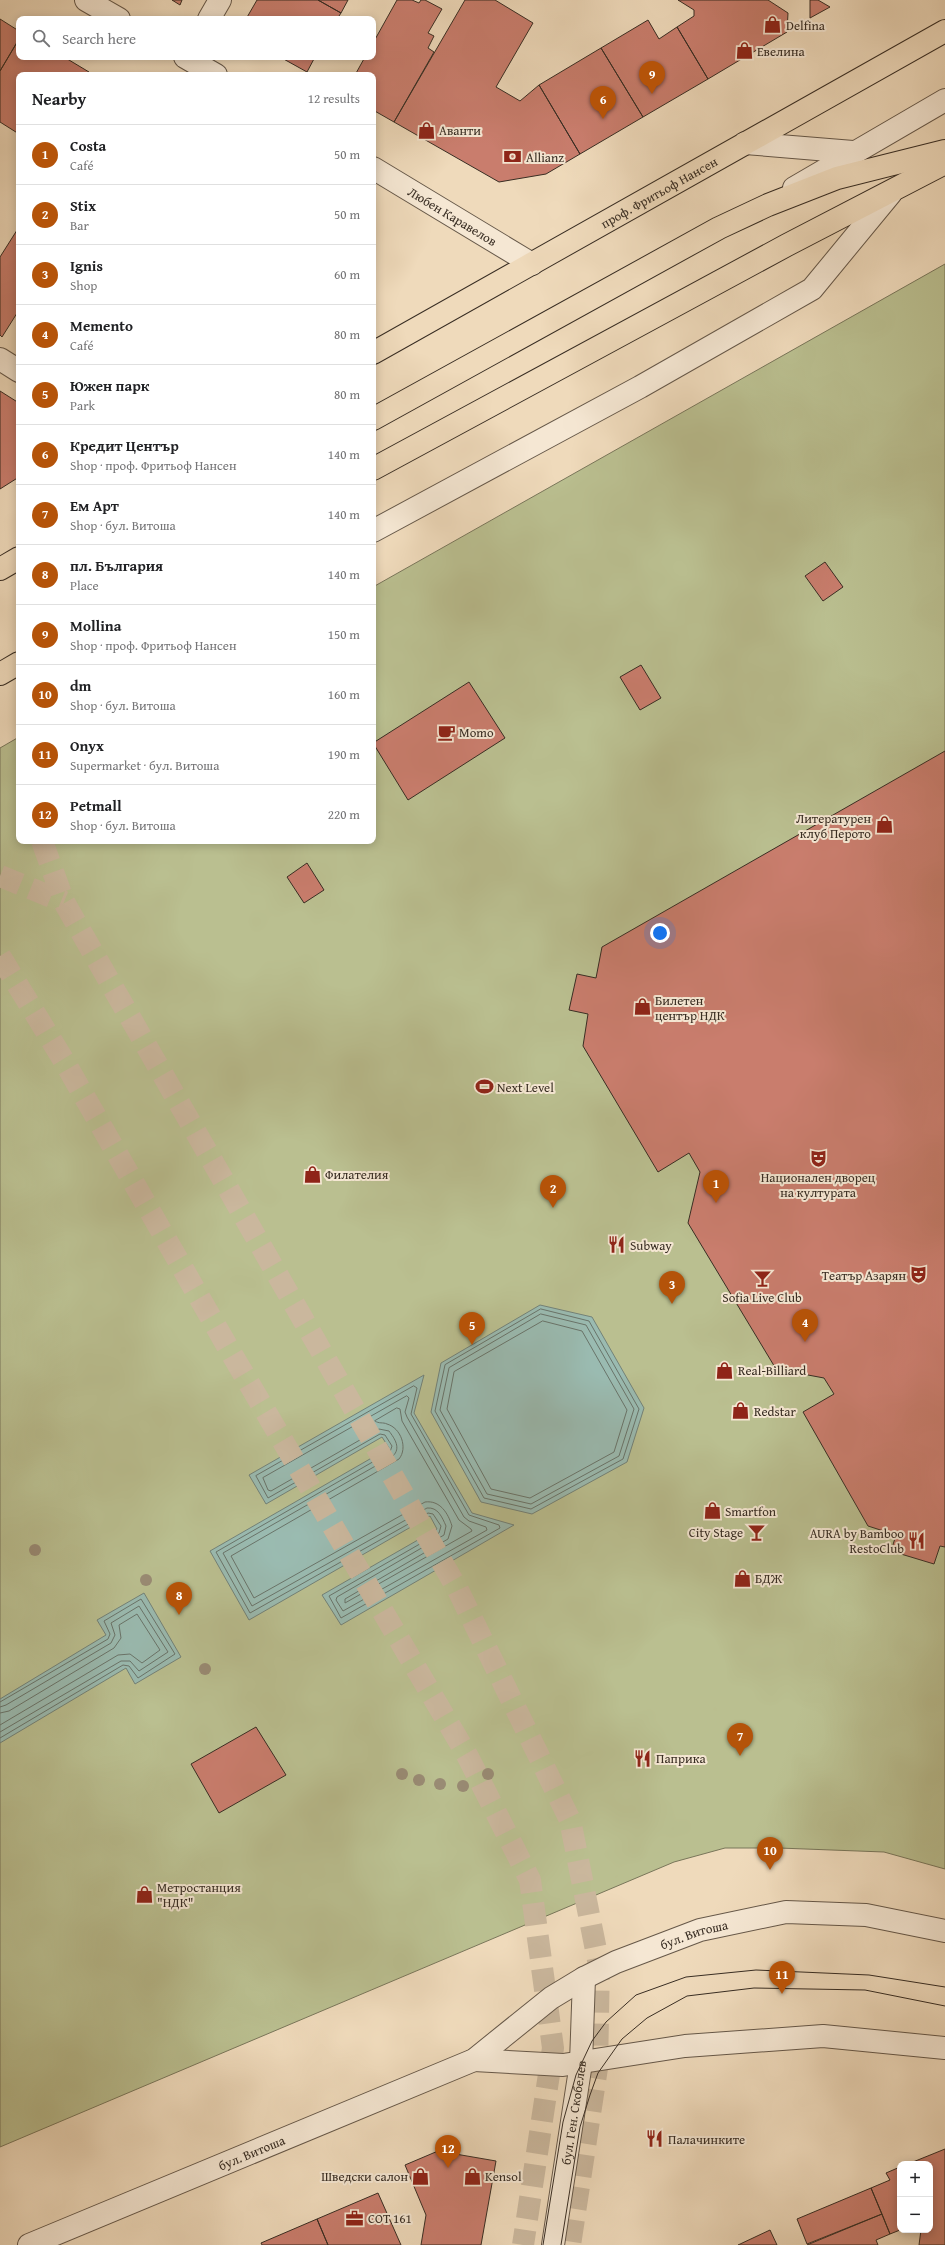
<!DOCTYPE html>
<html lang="en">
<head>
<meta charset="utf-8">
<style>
	body { margin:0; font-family:"Gentium Book Plus",serif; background:#f6f6f6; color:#202124 }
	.controls { position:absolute; right:12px; bottom:12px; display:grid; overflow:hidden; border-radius:8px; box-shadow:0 2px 10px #0003 }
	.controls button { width:36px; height:36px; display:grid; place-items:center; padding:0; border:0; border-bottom:1px solid #e0e0e0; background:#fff; color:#202124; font:20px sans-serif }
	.you { position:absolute; left:660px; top:933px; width:14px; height:14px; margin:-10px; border:3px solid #fff; border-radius:50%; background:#1a73e8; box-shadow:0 0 0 6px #1a73e833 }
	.badge { display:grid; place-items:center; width:26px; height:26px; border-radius:50%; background:#b45309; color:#fff; font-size:13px; font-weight:700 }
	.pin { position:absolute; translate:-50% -33px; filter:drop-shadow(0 1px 2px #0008) }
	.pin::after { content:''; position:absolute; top:21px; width:14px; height:12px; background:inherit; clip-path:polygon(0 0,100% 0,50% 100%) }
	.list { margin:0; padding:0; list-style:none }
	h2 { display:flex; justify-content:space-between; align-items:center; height:52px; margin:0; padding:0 16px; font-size:17px }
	h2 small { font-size:13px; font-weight:400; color:#757577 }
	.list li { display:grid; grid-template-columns:26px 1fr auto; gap:12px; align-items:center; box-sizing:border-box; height:60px; padding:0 16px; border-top:1px solid #e0e0e0 }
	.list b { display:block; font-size:15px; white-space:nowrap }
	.list p { margin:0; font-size:13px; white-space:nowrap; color:#757577 }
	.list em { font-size:13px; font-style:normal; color:#757577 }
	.icon { flex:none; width:22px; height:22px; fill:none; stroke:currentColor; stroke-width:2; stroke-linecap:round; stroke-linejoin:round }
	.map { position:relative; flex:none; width:945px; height:2245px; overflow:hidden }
	.search { position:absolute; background:#fff; box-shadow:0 2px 10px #0003; left:16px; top:16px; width:360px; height:44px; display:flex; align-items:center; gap:10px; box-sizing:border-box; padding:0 14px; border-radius:8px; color:#757577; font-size:15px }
	.panel { position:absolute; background:#fff; box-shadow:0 2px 10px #0003; left:16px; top:72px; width:360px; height:772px; border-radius:8px }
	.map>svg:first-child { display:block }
</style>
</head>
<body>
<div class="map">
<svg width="945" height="2245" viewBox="0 0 945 2245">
	<rect width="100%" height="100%" fill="#efdabb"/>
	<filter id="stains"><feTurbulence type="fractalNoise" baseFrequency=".005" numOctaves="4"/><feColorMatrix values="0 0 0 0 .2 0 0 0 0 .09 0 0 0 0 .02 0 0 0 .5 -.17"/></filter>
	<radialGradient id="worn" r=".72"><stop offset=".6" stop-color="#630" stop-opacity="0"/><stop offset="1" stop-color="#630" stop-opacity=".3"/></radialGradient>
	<path fill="#babf90" stroke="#79765a" d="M945,264v1605l-61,-17 -105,-4h-54l-51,14 -674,285v-1399l19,-11v104h354v-254z"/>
	<path fill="#9abbb1" stroke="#738278" d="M540,1305l52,12 52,91 -17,54 -95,52 -51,-12 -50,-90 10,-49z
		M424,1375l-10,38 58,100 42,12 -173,100 -19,-30 115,-66 -7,-13 -181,104 -39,-69 179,-103 -7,-11 -116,67 -17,-29z
		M144,1593l37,64 -46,27 -9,-16 -126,75v-44l106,-64 -9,-15z"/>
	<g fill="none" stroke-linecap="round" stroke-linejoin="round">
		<path stroke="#69746a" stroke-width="1" d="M541,1309l48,12 50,88 -16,50 -92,50 -47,-11 -49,-87 10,-46z
			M541,1314l45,11 48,84 -15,47 -88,48 -44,-10 -47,-84 9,-42z
			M543,1321l39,10 45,79 -13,42 -84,46 -39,-9 -44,-80 7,-37z
			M414,1386l3,2 -6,26 58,101 30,10 1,3 -159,90 -12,-22 110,-63 2,-7 -8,-12 -5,-1 -178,100 -34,-61 174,-100 2,-6 -7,-11 -5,-1 -112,64 -12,-22z
			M407,1396l2,2 -4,14 2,5 57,100 5,4 17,6 1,3 -144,81 -7,-11 1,-3 107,-62 2,-9c-4,-9 -8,-19 -19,-18l-175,98 -29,-53 170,-97c8,-8 2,-17 -4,-25l-10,-2 -108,62 -3,-1 -5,-12z
			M397,1408l3,1 2,12 57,99 12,9 1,2 -127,72v-4l103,-60 4,-13c-4,-13 -12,-26 -27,-24l-171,96 -23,-42 168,-97c9,-11 2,-31 -12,-35 -4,-2 -8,0 -12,-3z
			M0,1702l108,-63 2,-5 -6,-13 37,-22 34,55 -37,24 -9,-12 -6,-1 -123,73
			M0,1707l6,-2 105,-62 4,-8 -4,-12 28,-17 29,46 -29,19 -9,-10h-9l-121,71
			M0,1713l9,-2 105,-63 7,-10 -2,-13 18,-11 23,36 -18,13 -12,-9 -12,1 -118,70"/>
	</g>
	<path fill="#c97d6d" stroke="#382d23" d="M172,0h10l-2,5z
		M257,0h61l23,13 -4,6h-91z
		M318,0h30l-7,13z
		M397,0h15l7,3 2,-3h4l17,9 -14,24 6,3 -6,12 6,4 -40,70 -21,-12v-35h-18l10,-18h8v-14z
		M465,0h30l38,23 -37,64 24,14 19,-16 41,69 -34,20 -47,8 -105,-60z
		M678,0h90l20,13 -1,19 -79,47 -31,-52 17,-11v-6z
		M810,0h8l12,7 -20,11z
		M0,19l19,12v8l-19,32z
		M648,20l11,19 18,-12 31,52 -65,38 -42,-69z
		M19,39v18h45l25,15 -2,3h-68v59l-19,-12v-51z
		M601,48l42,69 -63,37 -41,-69z
		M280,57h35l-8,15z
		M19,227v83l-17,27 -2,-2v-78z
		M0,391l19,12v74l-19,12z
		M825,562l18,25 -20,14 -18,-25z
		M641,665l20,33 -21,12 -20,-33z
		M469,682l36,56 -97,62 -35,-57z
		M945,751v796l-5,-1 -6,18 -43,-13 5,-16 -28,-9 -65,-114 31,-18 -10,-16 -48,-9 -88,-146 12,-51 -11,-19 -31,19 -75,-126 5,-32 -19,-4 8,-36 19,4 6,-31z
		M307,863l17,27 -20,13 -17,-26z
		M256,1727l30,48 -67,38 -28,-49z
		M945,2149v96h-26l2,-15h9v-66h-22z
		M438,2151l58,10 -15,84h-60l5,-30 -21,-50z
		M900,2167v63l-10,4 -19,-46 19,-8 -4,-7z
		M871,2188l11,26 -75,30 -10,-25z
		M378,2193l23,52h-73l-11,-26z
		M882,2214l8,20 -14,6 2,5h-71z
		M317,2219l11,26h-66l-1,-2z
		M770,2230l7,15h-39z"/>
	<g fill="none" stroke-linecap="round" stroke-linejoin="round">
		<path stroke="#cab79d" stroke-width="22" stroke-dasharray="22 11" stroke-linecap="butt" d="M42,841l22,61 394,688 112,230 29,145 -2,103 -27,177
			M0,876l64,26
			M0,956l64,105 166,290 237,404 63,125 23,168 -30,197"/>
		<defs>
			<g id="minor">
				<path d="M86,0l33,19"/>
				<path d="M209,19l11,-19"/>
				<path d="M185,57l31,18"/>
				<path d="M745,143l108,9"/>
				<path id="s1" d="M373,168l159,96"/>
				<path d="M794,188l151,-88"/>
				<path d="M0,359l19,12"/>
				<path d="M373,531l267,-144 172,-98 79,-96"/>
				<path d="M474,2060l89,5 122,-19 138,-10 122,12"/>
				<path id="s2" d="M29,2245l445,-185 77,-62 33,-20 32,-16 84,-32 86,-18 80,3 79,16"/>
				<path id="s3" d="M553,2245l28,-182 3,-85"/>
			</g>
			<g id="major">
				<path id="s4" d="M373,353l572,-322"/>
				<path d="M373,419l346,-191 49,-23 69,-27 108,-27"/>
				<path d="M373,469l414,-224 158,-82"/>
				<path d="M0,569l19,-11"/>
				<path d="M0,674l19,-11"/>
			</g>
		</defs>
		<use href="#minor" stroke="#665849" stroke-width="24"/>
		<use href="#major" stroke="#382d23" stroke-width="24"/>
		<use href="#minor" stroke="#f5e7d3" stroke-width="22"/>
		<use href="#major" stroke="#efdabb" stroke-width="22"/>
		<path stroke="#382d23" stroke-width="1" d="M543,2245l20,-123 13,-47 16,-34 14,-19 30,-27 50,-18 70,-7 113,5 76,12
			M561,2245l19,-118 10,-32 8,-22 24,-34 25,-21 40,-22 67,-8 111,2 80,16"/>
	</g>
	<g fill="#998b74">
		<circle cx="35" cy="1550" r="6"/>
		<circle cx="146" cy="1580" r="6"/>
		<circle cx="205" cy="1669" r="6"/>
		<circle cx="402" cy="1774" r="6"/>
		<circle cx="488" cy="1774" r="6"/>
		<circle cx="419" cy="1780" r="6"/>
		<circle cx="440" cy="1784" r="6"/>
		<circle cx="463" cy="1786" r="6"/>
	</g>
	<defs>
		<symbol id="shop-bare" viewBox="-9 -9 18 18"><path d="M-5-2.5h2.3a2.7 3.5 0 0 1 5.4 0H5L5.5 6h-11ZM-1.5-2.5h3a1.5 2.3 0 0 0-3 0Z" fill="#8f2418" stroke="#f5e7d3" stroke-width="2.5" paint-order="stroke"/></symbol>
		<symbol id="bank-bare" viewBox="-9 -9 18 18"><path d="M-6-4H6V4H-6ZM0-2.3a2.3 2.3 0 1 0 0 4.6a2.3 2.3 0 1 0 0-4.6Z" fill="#8f2418" stroke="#f5e7d3" stroke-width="2.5" paint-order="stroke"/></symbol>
		<symbol id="cafe-bare" viewBox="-9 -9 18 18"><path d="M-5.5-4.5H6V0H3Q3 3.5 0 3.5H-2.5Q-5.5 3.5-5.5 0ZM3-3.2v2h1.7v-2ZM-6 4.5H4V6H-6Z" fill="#8f2418" stroke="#f5e7d3" stroke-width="2.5" paint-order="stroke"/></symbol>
		<symbol id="stadium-bare" viewBox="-9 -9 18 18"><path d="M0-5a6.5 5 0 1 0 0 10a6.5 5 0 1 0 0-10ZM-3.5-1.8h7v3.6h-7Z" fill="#8f2418" stroke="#f5e7d3" stroke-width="2.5" paint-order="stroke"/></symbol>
		<symbol id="theatre-bare" viewBox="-9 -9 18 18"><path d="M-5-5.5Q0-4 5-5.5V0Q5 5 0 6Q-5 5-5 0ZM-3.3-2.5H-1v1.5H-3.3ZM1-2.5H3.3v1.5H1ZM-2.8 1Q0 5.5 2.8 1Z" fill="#8f2418" stroke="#f5e7d3" stroke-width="2.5" paint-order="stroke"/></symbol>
		<symbol id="restaurant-bare" viewBox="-9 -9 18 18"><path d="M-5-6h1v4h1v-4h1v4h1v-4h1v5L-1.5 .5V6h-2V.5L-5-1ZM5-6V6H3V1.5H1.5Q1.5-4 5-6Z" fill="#8f2418" stroke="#f5e7d3" stroke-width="2.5" paint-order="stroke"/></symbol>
		<symbol id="bar-bare" viewBox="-9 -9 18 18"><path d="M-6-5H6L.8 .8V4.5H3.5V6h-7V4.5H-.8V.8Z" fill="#8f2418" stroke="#f5e7d3" stroke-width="2.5" paint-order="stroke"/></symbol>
		<symbol id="office-bare" viewBox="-9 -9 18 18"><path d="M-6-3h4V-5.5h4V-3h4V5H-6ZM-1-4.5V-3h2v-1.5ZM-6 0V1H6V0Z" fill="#8f2418" stroke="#f5e7d3" stroke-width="2.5" paint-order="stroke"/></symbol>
	</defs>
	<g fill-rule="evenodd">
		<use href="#shop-bare" x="760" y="12" width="25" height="25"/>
		<use href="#shop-bare" x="732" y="38" width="25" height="25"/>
		<use href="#shop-bare" x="414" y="118" width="25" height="25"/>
		<use href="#bank-bare" x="500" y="144" width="25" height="25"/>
		<use href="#cafe-bare" x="434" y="720" width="25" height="25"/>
		<use href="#shop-bare" x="872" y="812" width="25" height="25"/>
		<use href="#shop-bare" x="630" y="994" width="25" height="25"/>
		<use href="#stadium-bare" x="472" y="1074" width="25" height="25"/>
		<use href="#theatre-bare" x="806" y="1146" width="25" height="25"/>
		<use href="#shop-bare" x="300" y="1162" width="25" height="25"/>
		<use href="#restaurant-bare" x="604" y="1232" width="25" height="25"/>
		<use href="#theatre-bare" x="906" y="1262" width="25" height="25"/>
		<use href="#bar-bare" x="750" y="1266" width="25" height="25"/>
		<use href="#shop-bare" x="712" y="1358" width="25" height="25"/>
		<use href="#shop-bare" x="728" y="1398" width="25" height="25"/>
		<use href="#shop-bare" x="700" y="1498" width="25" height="25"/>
		<use href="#bar-bare" x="744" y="1520" width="25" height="25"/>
		<use href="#restaurant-bare" x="904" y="1528" width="25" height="25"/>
		<use href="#shop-bare" x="730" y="1566" width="25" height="25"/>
		<use href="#restaurant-bare" x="630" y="1746" width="25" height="25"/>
		<use href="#shop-bare" x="132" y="1882" width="25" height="25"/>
		<use href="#restaurant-bare" x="642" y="2126" width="25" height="25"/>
		<use href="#shop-bare" x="408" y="2164" width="25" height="25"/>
		<use href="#shop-bare" x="460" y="2164" width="25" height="25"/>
		<use href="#office-bare" x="342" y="2206" width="25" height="25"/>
	</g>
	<g text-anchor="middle" stroke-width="4" stroke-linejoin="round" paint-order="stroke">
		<g font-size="13" fill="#382d23" stroke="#f5e7d3" text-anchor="start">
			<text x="786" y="30">Delfina</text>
			<text x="757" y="56">Евелина</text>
			<text x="439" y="135">Аванти</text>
			<text x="526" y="162">Allianz</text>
			<text x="459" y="737">Momo</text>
			<text x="871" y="823" text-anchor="end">Литературен<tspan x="871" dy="15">клуб Перото</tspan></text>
			<text x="655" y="1005">Билетен<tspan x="655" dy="15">център НДК</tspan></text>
			<text x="497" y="1092">Next Level</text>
			<text x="325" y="1179">Филателия</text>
			<text x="818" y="1182" text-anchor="middle">Национален дворец<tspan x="818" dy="15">на културата</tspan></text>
			<text x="630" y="1250">Subway</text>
			<text x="906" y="1280" text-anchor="end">Театър Азарян</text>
			<text x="762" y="1302" text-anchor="middle">Sofia Live Club</text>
			<text x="738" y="1375">Real-Billiard</text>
			<text x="754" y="1416">Redstar</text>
			<text x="725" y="1516">Smartfon</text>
			<text x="743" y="1537" text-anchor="end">City Stage</text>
			<text x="904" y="1538" text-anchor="end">AURA by Bamboo<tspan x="904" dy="15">RestoClub</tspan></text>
			<text x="755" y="1583">БДЖ</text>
			<text x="656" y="1763">Паприка</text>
			<text x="157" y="1892">Метростанция<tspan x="157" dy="15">"НДК"</tspan></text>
			<text x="668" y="2144">Палачинките</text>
			<text x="408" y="2181" text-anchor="end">Шведски салон</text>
			<text x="485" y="2181">Kensol</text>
			<text x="368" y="2223">СОТ 161</text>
		</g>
		<g font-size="13" fill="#382d23" stroke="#f5e7d3">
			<text dy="5" stroke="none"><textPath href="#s4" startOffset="328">проф. Фритьоф Нансен</textPath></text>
			<text dy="5" stroke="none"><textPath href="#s1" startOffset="93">Любен Каравелов</textPath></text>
			<text dy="5" stroke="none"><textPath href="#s2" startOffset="738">бул. Витоша</textPath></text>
			<text dy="5" stroke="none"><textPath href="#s3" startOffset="134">бул. Ген. Скобелев</textPath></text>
			<text dy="5" stroke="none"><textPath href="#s2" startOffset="241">бул. Витоша</textPath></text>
		</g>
	</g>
	<rect width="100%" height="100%" filter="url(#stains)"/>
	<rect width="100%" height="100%" fill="url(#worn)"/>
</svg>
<div class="controls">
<button>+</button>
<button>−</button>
</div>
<div class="you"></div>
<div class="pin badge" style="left:716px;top:1203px">1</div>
<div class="pin badge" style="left:553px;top:1208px">2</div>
<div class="pin badge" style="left:672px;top:1304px">3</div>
<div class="pin badge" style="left:805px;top:1342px">4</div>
<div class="pin badge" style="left:472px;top:1345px">5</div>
<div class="pin badge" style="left:603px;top:119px">6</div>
<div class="pin badge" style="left:740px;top:1756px">7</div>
<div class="pin badge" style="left:179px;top:1615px">8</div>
<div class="pin badge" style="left:652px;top:94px">9</div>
<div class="pin badge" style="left:770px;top:1870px">10</div>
<div class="pin badge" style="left:782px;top:1994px">11</div>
<div class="pin badge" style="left:448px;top:2168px">12</div>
<div class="search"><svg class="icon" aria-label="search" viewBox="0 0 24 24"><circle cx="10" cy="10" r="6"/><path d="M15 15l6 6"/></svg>Search here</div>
<section class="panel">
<h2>Nearby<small>12 results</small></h2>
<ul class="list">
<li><span class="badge">1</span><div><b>Costa</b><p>Café</p></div><em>50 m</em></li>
<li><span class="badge">2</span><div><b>Stix</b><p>Bar</p></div><em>50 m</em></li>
<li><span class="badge">3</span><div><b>Ignis</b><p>Shop</p></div><em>60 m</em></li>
<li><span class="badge">4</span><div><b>Memento</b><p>Café</p></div><em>80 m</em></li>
<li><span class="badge">5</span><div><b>Южен парк</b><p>Park</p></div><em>80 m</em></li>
<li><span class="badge">6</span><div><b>Кредит Център</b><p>Shop · проф. Фритьоф Нансен</p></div><em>140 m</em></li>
<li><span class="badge">7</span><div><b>Ем Арт</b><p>Shop · бул. Витоша</p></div><em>140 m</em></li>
<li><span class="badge">8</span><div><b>пл. България</b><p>Place</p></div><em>140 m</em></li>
<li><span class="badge">9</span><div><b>Mollina</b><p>Shop · проф. Фритьоф Нансен</p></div><em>150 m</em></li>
<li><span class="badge">10</span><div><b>dm</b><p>Shop · бул. Витоша</p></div><em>160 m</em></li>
<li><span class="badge">11</span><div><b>Onyx</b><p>Supermarket · бул. Витоша</p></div><em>190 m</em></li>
<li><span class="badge">12</span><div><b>Petmall</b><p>Shop · бул. Витоша</p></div><em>220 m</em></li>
</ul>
</section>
</div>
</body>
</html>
